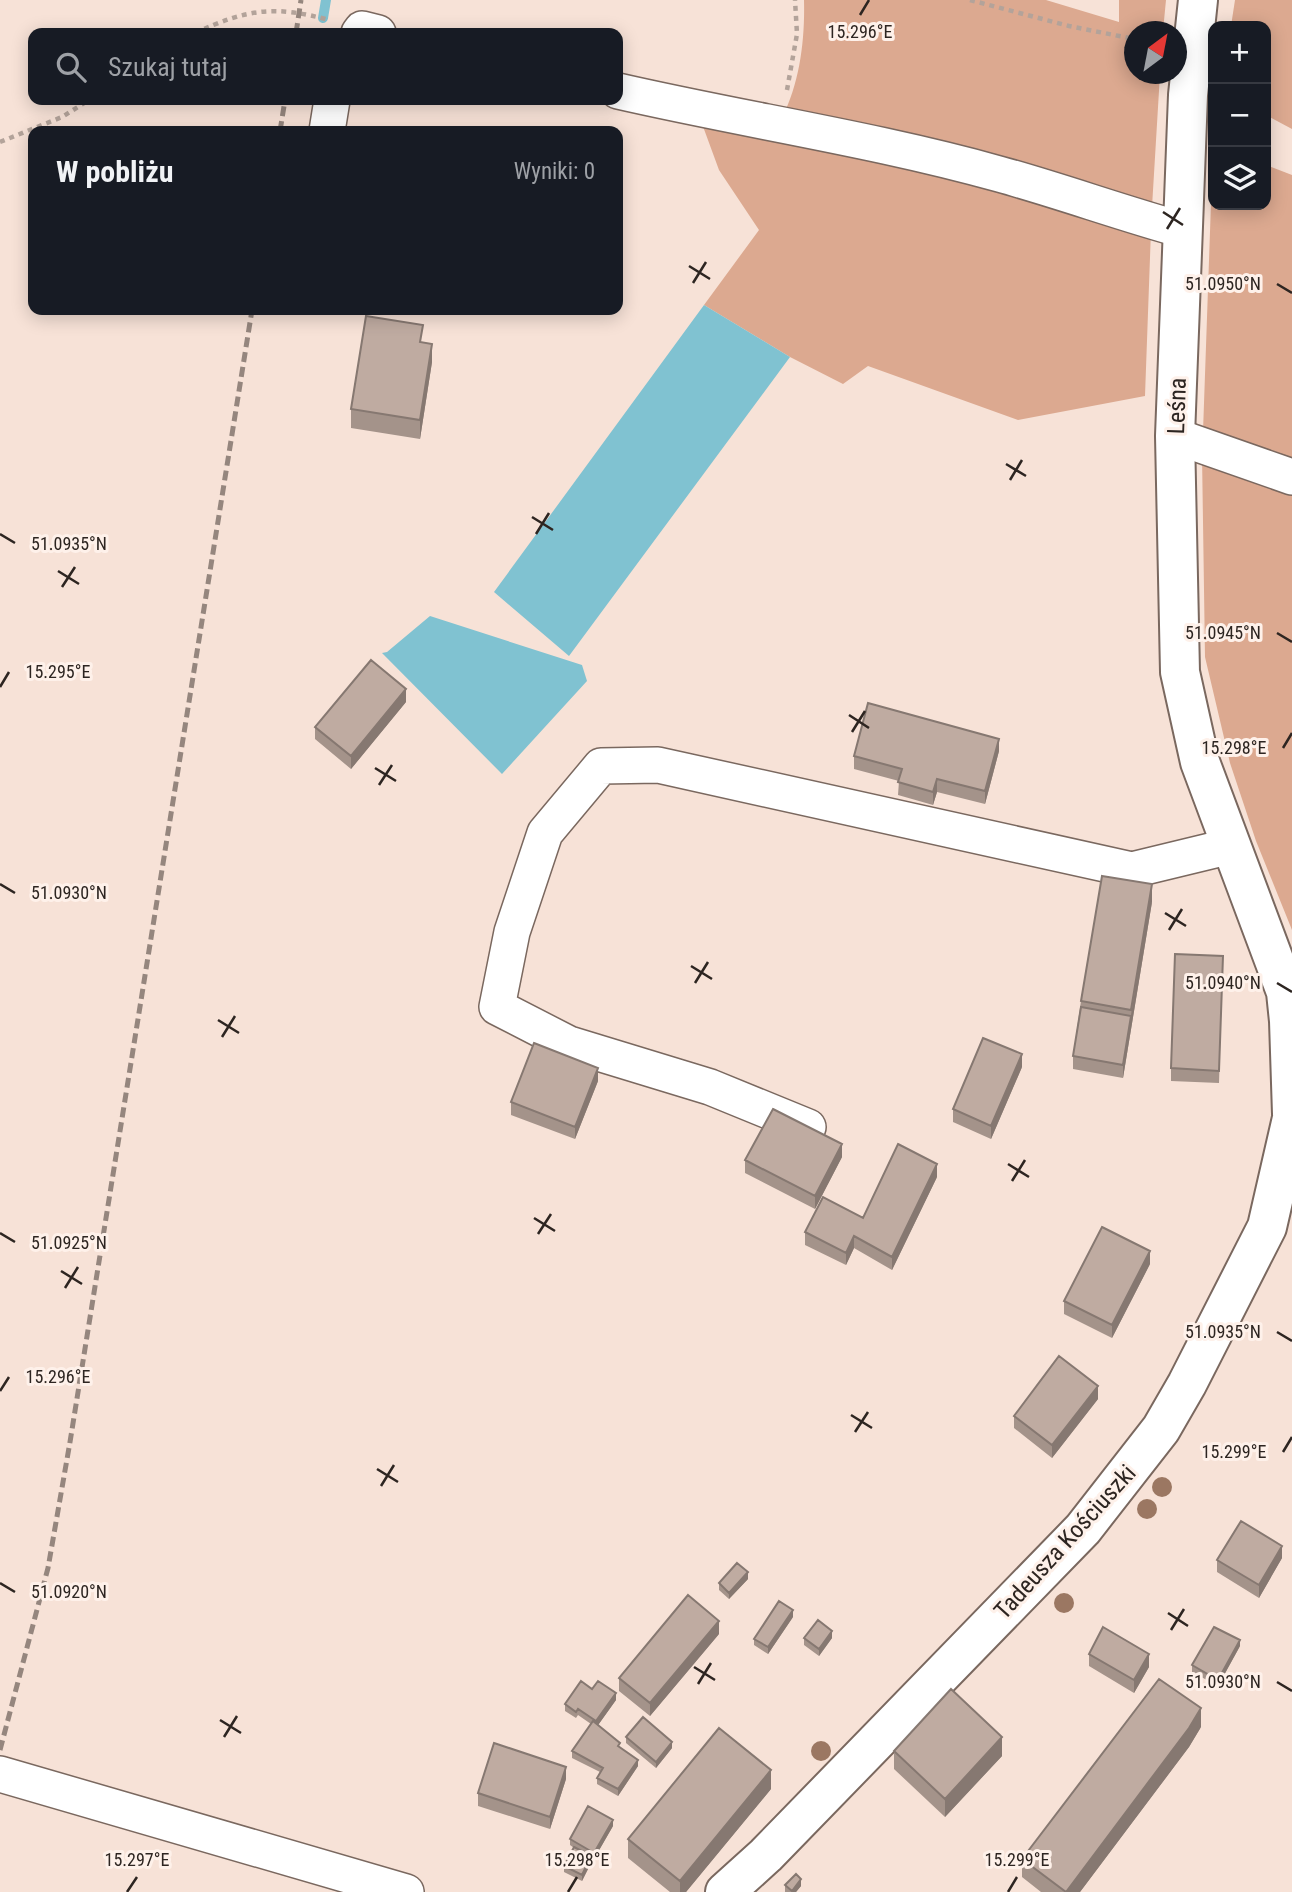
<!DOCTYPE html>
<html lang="pl">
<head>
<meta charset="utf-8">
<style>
	body { margin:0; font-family:"Roboto Condensed",sans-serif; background:#20242c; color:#f1f3f6 }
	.controls { position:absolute; right:21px; top:21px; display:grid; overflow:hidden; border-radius:14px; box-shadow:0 4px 18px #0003 }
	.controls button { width:63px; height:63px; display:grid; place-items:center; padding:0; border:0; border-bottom:2px solid #363941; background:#171b24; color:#f1f3f6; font:35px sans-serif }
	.compass { position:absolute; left:1124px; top:21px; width:63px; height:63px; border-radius:50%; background:#171b24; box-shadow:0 4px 18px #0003; rotate:32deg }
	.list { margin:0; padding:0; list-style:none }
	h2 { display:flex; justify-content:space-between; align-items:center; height:91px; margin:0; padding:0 28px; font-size:30px }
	h2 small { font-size:23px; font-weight:400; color:#9ea1a6 }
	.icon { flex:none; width:38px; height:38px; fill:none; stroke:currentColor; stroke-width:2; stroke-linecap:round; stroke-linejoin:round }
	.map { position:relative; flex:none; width:1292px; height:1892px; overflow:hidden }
	.search { position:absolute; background:#171b24; box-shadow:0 4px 18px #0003; left:28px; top:28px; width:595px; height:77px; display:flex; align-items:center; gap:18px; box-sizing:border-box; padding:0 24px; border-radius:14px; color:#9ea1a6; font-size:26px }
	.panel { position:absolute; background:#171b24; box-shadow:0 4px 18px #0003; left:28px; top:126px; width:595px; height:189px; border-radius:14px }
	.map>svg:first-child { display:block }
</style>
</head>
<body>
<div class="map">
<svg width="1292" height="1892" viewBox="0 0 1292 1892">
	<rect width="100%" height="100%" fill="#f7e2d7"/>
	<path fill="#dca990" d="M804,0h242l73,22v-22h47l-3,31 -29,1v42h26l-8,133 -370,-89c18,-36 23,-78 22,-118z
		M1235,0h57v129l-26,-14v-89h-35z
		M701,121l152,27 298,82 -6,166 -127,24 -150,-54 -25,18 -53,-27 -86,-52 55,-75 -40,-60z
		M1213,146v59h53v-40l26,10v290l-89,-33z
		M1202,454l90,32v444l-36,-89 -26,-78 -25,-106z"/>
	<path fill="#80c2d1" d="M704,305l86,52 -221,299 -75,-64z
		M430,616l152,49 5,16 -85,93 -120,-121 5,-1z"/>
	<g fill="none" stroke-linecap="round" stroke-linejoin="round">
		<path stroke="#80c2d1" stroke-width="10" d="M323,18l3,-18"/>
		<defs>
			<path id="minor" d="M359,33l3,-4 16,4
				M618,91c126,29 256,48 381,83 62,17 122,39 184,56
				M327,131l5,-31
				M1175,436l117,41
				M808,1127l-98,-40 -141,-43 -72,-37 15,-75 33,-99 56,-67 57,-1 474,105 99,-24
				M0,1774l406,118"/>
			<path id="major" d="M1198,0l-10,95 -13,341 5,236 20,90 86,230 3,29 3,93
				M725,1892l41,-37 317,-326 78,-100 26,-45 80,-157 25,-109"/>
		</defs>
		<use href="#minor" stroke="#7a685f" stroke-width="38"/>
		<use href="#major" stroke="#7a685f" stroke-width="42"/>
		<path stroke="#b3a39a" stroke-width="4.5" stroke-dasharray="5 5" stroke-linecap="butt" d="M970,0l99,26 65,13
			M195,33c52,-24 79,-28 134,-13
			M787,90l10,-56 -2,-34
			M0,142l62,-25 27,-17"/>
		<use href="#minor" stroke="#fff" stroke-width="35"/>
		<use href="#major" stroke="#fff" stroke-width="38"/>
		<path stroke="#95867e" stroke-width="5" stroke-dasharray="10 5" stroke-linecap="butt" d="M296,33l5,-33
			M280,131l5,-31
			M0,1750l48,-182 22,-126 182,-1132"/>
	</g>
	<g fill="#9b7762">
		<circle cx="1162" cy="1487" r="10"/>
		<circle cx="1147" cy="1509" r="10"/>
		<circle cx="1064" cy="1603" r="10"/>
		<circle cx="821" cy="1751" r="10"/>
	</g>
	<path fill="#a4938a" d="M423,342l9,20 -12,77 -69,-11v-19z
		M406,702l-55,67 -36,-30v-12z
		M999,751l-14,53 -48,-12 -4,13 -35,-10 1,-14 -45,-12v-13z
		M1152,902l-29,176 -50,-9v-13l8,-55z
		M1223,956l-4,127 -48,-2v-13z
		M1022,1067l-31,72 -38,-17v-13z
		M598,1081l-23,58 -64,-24v-13z
		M842,1157l-27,52 -70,-36v-13z
		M937,1177l-45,93 -38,-22 -8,17 -41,-20v-13l58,-14z
		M1150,1264l-38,74 -48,-24v-13z
		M1098,1399l-46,59 -38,-30v-12z
		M1282,1558l-23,40 -42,-26v-12z
		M748,1579l-19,20 -10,-9v-7z
		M793,1617l-25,37 -14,-9v-6z
		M719,1634l-69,82 -31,-25v-13z
		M804,1638h28l-13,18 -15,-11z
		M1240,1646l-22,40 -26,-14v-7z
		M1089,1654l60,13 -15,26 -45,-27z
		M592,1689l24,11 -18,25 40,41 -20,30 -21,-12v-6l3,-6 -28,-14v-7l19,-27 -13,-9 -2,3 -11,-7v-7z
		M1201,1727l-12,20 -109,145h-39l-19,-15v-18z
		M626,1737l46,11 -16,20 -30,-25z
		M894,1751l108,5 -57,61 -51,-48z
		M566,1779l-16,50 -72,-23v-13z
		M771,1789l-85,103h-16l-42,-34v-19z
		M613,1826l-19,33 -3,-2v6l-9,18 -18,-9v-6l10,-18 -4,-3v-6z
		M785,1885l16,1 -5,6h-11z"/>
	<path fill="#867871" d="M432,344v18l-12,77v-19z
		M406,689v13l-55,67v-13z
		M999,739v12l-14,53v-13z
		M937,779v13l-4,13v-13z
		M1152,884v18l-29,176v-13z
		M1022,1054v13l-31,72v-13z
		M598,1068v13l-23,58v-12z
		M842,1144v13l-27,52v-13z
		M937,1164v13l-45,93v-13z
		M854,1236v12l-8,17v-12z
		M1150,1251v13l-38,74v-13z
		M1098,1386v13l-46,59v-13z
		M1282,1546v12l-23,40v-13z
		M748,1572v7l-19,20v-6z
		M793,1610v7l-25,37v-7z
		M719,1621v13l-69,82v-13z
		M832,1631v7l-13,18v-7z
		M1240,1640v6l-22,40v-6z
		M1149,1654v13l-15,26v-13z
		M616,1693v7l-20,28v-7z
		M1201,1708v19l-12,20 -109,145h-14z
		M1002,1737v19l-57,61v-18z
		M672,1742v6l-16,20v-6z
		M638,1760v6l-20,30v-7z
		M566,1767v12l-16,50v-12z
		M771,1770v19l-85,103h-6v-11z
		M613,1820v6l-19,33v-6z
		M591,1856v7l-9,18v-6z
		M801,1879v7l-5,6h-4z"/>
	<path fill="#bfaba1" stroke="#867871" stroke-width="2" d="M366,316l57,9 -3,17 12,2 -12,76 -69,-11z
		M371,660l35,29 -55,67 -36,-29z
		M868,703l131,36 -14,52 -48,-12 -4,13 -35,-10 4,-13 -48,-13z
		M1102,876l50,8 -21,126 -50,-9z
		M1175,954l48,2 -4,115 -48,-3z
		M1081,1007l50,9 -8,49 -50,-9z
		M983,1038l39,16 -31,72 -38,-17z
		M534,1043l64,25 -23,59 -64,-25z
		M773,1109l69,35 -27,52 -70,-36z
		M898,1144l39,20 -45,93 -38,-21 -8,17 -41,-21 18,-35 40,21z
		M1102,1227l48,24 -38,74 -48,-24z
		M1059,1356l39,30 -46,59 -38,-29z
		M1241,1521l41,25 -23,39 -42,-25z
		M737,1563l11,9 -19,21 -10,-10z
		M688,1595l31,26 -69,82 -31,-25z
		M779,1601l14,9 -25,37 -14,-8z
		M818,1620l14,11 -13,18 -15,-11z
		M1103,1627l46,27 -15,26 -45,-26z
		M1214,1627l26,13 -22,40 -26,-15z
		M1159,1679l42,29 -12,20 -123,164 -44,-33z
		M581,1681l11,8 6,-8 18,12 -20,28 -18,-12 -2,3 -11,-8z
		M951,1689l51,48 -57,62 -51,-48z
		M643,1717l29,25 -16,20 -30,-25z
		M593,1721l27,22 -2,3 20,14 -20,29 -21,-11 6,-10 -31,-17z
		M719,1728l52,42 -91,111 -52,-42z
		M494,1743l72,24 -16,50 -72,-24z
		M588,1806l25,14 -19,33 -24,-14z
		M574,1847l17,9 -9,19 -18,-9z
		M796,1874l5,5 -9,12 -7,-6z"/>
	<path fill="none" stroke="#2d2521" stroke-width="2.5" d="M860,15l9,-15M1163,212l20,13M1167,229l13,-21M689,266l21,13M693,283l13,-21M1277,284l15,9M1006,464l20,12M1010,480l12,-20M532,517l21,13M0,534l15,9M536,534l13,-21M58,571l21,13M62,587l13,-20M1277,633l15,9M0,687l9,-15M849,715l20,13M852,732l13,-21M1283,748l9,-15M375,768l21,13M379,785l13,-20M0,884l15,9M1165,913l21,13M1169,930l13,-21M691,966l21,13M695,983l13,-21M1277,983l15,9M218,1020l21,13M222,1037l13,-21M1008,1164l21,13M1012,1181l13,-21M534,1218l21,13M0,1233l15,9M538,1234l13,-20M61,1271l21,13M65,1288l13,-21M1277,1332l15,9M0,1391l9,-14M851,1415l21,13M855,1432l13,-20M1283,1452l9,-15M377,1469l21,13M381,1486l13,-21M0,1583l15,9M1168,1613l20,13M1171,1630l13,-21M694,1667l21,13M1277,1682l15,9M698,1684l13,-21M220,1720l21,13M224,1737l13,-21M127,1892l10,-15M568,1892l9,-15M1008,1892l9,-15"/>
	<g text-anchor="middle" stroke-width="6" stroke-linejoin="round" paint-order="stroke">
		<g font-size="24" fill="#2d2521" stroke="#fef1ea">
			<text transform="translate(1177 406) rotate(-88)" y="8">Leśna</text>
			<text transform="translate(1065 1542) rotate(-48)" y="8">Tadeusza Kościuszki</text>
		</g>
	</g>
	<g font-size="18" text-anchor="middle" fill="#2d2521" stroke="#fef1ea" stroke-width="6" stroke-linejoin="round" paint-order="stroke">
		<text x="860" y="38">15.296°E</text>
		<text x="1223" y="290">51.0950°N</text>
		<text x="69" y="550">51.0935°N</text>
		<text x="1223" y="639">51.0945°N</text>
		<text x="58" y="678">15.295°E</text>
		<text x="1234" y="754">15.298°E</text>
		<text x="69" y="899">51.0930°N</text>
		<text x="1223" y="989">51.0940°N</text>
		<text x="69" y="1249">51.0925°N</text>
		<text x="1223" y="1338">51.0935°N</text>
		<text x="58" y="1383">15.296°E</text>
		<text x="1234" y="1458">15.299°E</text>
		<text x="69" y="1598">51.0920°N</text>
		<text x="1223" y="1688">51.0930°N</text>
		<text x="137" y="1866">15.297°E</text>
		<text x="577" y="1866">15.298°E</text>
		<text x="1017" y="1866">15.299°E</text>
	</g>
</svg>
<div class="controls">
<button>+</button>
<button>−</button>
<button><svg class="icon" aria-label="layers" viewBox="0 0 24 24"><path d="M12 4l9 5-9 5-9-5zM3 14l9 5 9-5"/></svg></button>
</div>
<svg class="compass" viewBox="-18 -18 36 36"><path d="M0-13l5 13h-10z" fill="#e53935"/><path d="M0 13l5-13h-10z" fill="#9ea1a6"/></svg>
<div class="search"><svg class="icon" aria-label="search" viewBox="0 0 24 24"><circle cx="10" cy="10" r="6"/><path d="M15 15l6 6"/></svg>Szukaj tutaj</div>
<section class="panel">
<h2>W pobliżu<small>Wyniki: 0</small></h2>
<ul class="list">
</ul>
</section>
</div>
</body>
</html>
